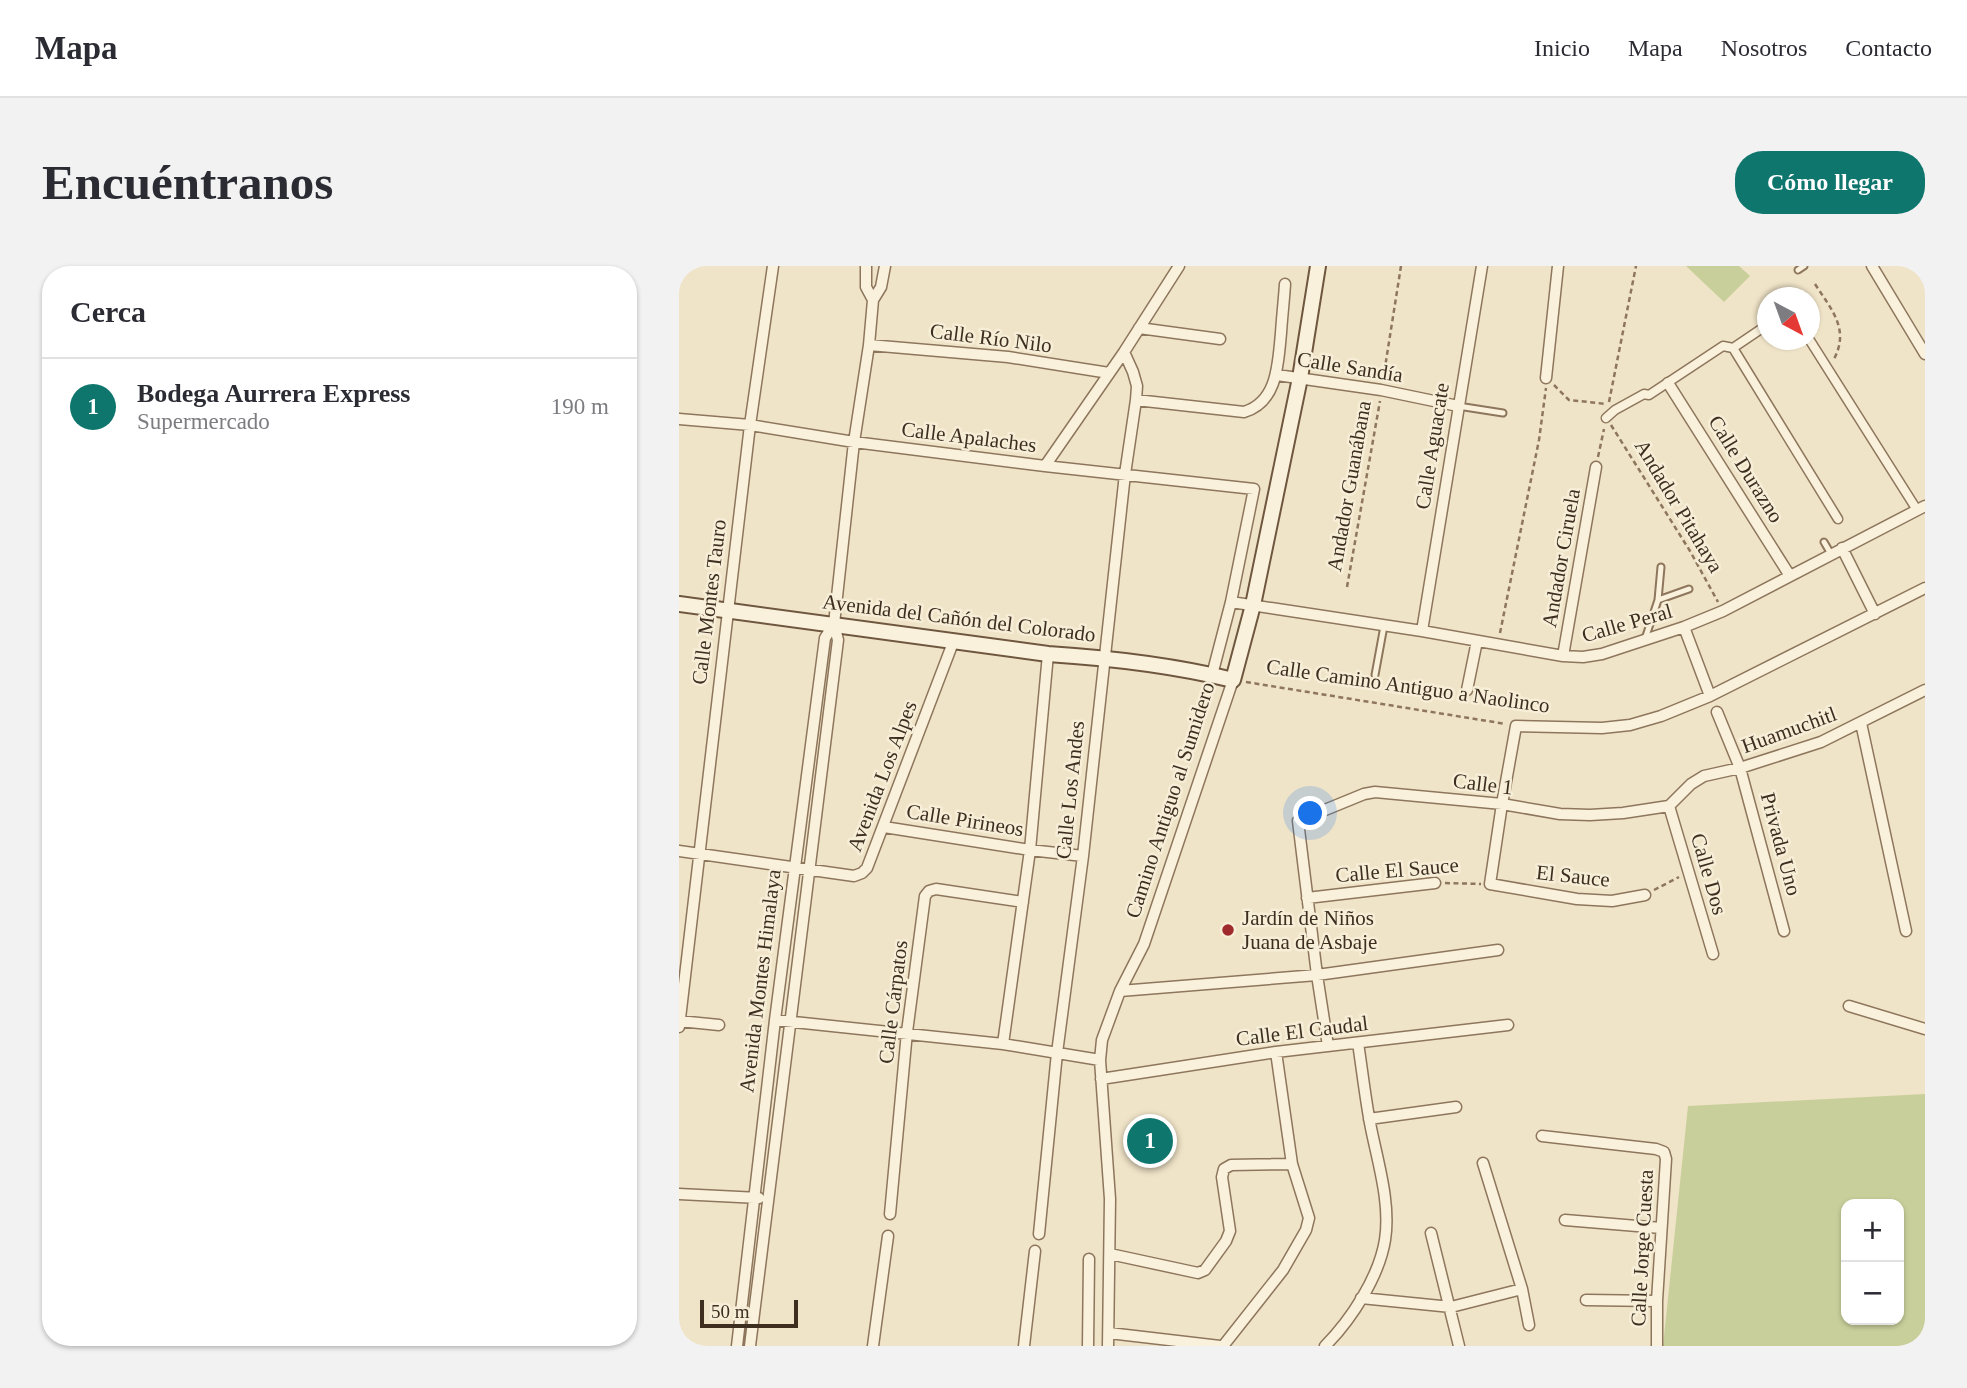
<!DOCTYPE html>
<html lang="es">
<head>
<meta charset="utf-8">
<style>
	body { margin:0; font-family:"Times New Roman",serif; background:#f2f2f3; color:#2b2b33 }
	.controls { position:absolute; right:21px; bottom:21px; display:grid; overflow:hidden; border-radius:14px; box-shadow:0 2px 5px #0004 }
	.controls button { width:63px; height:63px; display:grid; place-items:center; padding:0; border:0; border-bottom:2px solid #e1e1e2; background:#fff; color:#2b2b33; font:35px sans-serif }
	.compass { position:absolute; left:1078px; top:21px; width:63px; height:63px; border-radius:50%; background:#fff; box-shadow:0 2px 5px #0004; rotate:139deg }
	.scale { position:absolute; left:21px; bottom:18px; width:98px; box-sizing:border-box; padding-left:7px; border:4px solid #3d2e20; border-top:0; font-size:19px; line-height:24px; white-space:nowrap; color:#3d2e20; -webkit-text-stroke:5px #f7eed8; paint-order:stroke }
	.you { position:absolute; left:632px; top:548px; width:24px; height:24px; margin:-18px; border:5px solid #fff; border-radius:50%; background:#1a73e8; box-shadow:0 0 0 10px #1a73e833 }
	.badge { display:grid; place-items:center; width:46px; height:46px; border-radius:50%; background:#0f766e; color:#fff; font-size:23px; font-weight:700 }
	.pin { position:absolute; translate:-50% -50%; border:4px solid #fff; box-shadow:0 2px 7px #0006 }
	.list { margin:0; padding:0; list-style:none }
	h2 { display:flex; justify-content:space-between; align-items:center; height:91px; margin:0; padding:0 28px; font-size:30px }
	h2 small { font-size:23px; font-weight:400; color:#7c7c81 }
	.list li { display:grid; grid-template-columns:46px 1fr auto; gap:21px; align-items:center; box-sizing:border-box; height:98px; padding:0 28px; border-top:2px solid #e1e1e2 }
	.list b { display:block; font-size:26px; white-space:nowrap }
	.list p { margin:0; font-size:23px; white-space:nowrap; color:#7c7c81 }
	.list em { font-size:23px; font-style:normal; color:#7c7c81 }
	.map { position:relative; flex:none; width:1246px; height:1080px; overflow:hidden; border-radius:28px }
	header { display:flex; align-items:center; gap:42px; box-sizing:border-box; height:98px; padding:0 35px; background:#fff; border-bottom:2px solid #e1e1e2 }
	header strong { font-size:33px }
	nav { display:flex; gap:38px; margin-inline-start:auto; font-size:24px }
	.intro { display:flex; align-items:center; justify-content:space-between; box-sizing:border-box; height:168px; padding:0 42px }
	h1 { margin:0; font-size:49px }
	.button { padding:18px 32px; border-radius:28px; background:#0f766e; color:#fff; font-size:24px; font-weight:700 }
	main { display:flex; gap:42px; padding:0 42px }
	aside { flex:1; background:#fff; border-radius:28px; box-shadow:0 2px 5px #0004 }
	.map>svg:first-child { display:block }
</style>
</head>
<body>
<header>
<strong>Mapa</strong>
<nav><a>Inicio</a><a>Mapa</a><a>Nosotros</a><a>Contacto</a></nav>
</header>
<div class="intro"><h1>Encuéntranos</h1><a class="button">Cómo llegar</a></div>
<main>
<aside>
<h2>Cerca<small></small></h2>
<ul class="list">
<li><span class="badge">1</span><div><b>Bodega Aurrera Express</b><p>Supermercado</p></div><em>190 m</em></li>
</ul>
</aside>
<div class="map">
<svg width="1246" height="1080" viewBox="0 0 1246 1080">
	<rect width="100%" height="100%" fill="#f0e4c8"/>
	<path fill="#c9cf9b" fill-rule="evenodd" d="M1007,0h53l11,10 -26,26z
		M1246,828v252h-262l25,-240zM1167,938h53v116h-53z"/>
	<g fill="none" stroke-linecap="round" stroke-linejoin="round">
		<defs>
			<path id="service" d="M1119,4l6,-4
				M779,140l45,7
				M1145,276l7,12
				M979,334l31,-11
				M966,373l13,-39 3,-33
				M696,409l9,-49"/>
			<path id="pedestrian" d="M1130,73l108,171
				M1054,82l105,171
				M927,152l9,-8 29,-16 5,1 74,-49 10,2 34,-23"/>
			<path id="minor" d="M187,0v21l7,13
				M1193,0l53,88
				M0,6l1,-6
				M460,62l81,11
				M190,79l139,12 101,16
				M598,109l104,15 77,16
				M867,112l12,-112
				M989,117l122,193
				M457,134l108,12c34,-10 34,-49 37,-79 1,-16 3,-33 4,-49
				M0,153l71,6 104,17 191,24 209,23 -23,113 -19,73
				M366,200l79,-114 55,-86
				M1163,282l33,66
				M552,336l191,29 141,25 20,1 19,-3 82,-27 39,-16 202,-105
				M1005,361l26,69
				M743,365l60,-365
				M884,390l33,-189
				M788,424l10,-49
				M1038,446l23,56 44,163
				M1182,457l45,208
				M990,540l22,-22 13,-8 36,-8 81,-26 104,-52
				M990,540l44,148
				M205,561l146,23 53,6
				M0,585l175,25 8,-3 5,-5 87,-228
				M966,629l-33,6 -35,-2 -87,-15 12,-80 14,-78 86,2 28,-3 31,-9 49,-20 215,-108
				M628,632l128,-15
				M441,725l197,-16 181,-25
				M1170,740l76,23
				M96,754l228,24 97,16
				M0,755l40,4
				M0,761l71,-602 23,-159
				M324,778l27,-194 18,-196
				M649,780l-11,-71 -19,-154 66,-27 11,-2 127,12 58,10 30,1 33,-2 46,-7
				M422,813l175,-27 232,-27
				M690,853l87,-12
				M863,870l114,13 8,3 2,7 -9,142v45
				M804,897l39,126 7,36
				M0,928l80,4
				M211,948l17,-182 18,-136 4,-5 7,-2 87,13
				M886,954l96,8
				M752,967l28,113
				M360,968l18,-181 26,-197 42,-382 11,-74 1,-14 -4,-14 -9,-20
				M431,988l88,19 7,-3 21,-29 4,-10 -8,-54 2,-8 7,-4 61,-1
				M682,1032l90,9 71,-18
				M907,1034l71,1
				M430,1067l111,13
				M58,1080l38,-326 50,-382 9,-14
				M71,1080l88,-706 -4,-16 20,-182 15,-97 4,-45 8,-13 4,-21
				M194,1080l15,-110
				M345,1080l11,-95
				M409,1080l1,-87
				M429,1080l2,-147 -10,-139 2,-20 18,-49 24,-47 89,-264
				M544,1080l60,-76 23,-40 3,-12 -17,-54 -16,-112
				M646,1080c26,-26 54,-69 60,-106 6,-38 -8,-80 -15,-117 -5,-27 -8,-54 -12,-80"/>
			<path id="secondary" d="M0,338l369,50c62,4 124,11 185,26l20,-75 47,-227 18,-112"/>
		</defs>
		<use href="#service" stroke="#8d765c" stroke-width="9"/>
		<use href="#pedestrian" stroke="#8d765c" stroke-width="11"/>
		<use href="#minor" stroke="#8d765c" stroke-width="13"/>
		<use href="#secondary" stroke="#6f573f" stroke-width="18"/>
		<path stroke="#8d765c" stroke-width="2.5" stroke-dasharray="5 3.5" stroke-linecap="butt" d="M1136,18c16,25 35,45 19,75
			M704,114l18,-114
			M875,119l15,15 38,4
			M930,136l27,-136
			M932,159l79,126 28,51
			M919,191l6,-28
			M668,321l33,-186
			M821,367l39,-193 7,-52
			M567,416l260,42
			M766,617l36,1
			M975,624l25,-13"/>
		<use href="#service" stroke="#faf1dc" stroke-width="5"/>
		<use href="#pedestrian" stroke="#faf1dc" stroke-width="8"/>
		<use href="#minor" stroke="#faf1dc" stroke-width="10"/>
		<use href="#secondary" stroke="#faf1dc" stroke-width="14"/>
	</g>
	<circle fill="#9e2a2b" stroke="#f7eed8" stroke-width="2.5" cx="549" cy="664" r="7"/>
	<g text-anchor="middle" stroke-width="5" stroke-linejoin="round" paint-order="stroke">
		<g font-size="21" fill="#3d2e20" stroke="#f7eed8">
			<text transform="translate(312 72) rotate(7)" y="7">Calle Río Nilo</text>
			<text transform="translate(671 101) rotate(9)" y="7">Calle Sandía</text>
			<text transform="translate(290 171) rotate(7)" y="7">Calle Apalaches</text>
			<text transform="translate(753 180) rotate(-81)" y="7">Calle Aguacate</text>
			<text transform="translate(1067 203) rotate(58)" y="7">Calle Durazno</text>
			<text transform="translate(670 220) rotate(-80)" y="7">Andador Guanábana</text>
			<text transform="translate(1000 240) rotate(59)" y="7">Andador Pitahaya</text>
			<text transform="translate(882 292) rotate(-80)" y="7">Andador Ciruela</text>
			<text transform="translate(30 336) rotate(-83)" y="7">Calle Montes Tauro</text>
			<text transform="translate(280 352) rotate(7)" y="7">Avenida del Cañón del Colorado</text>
			<text transform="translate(948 357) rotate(-16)" y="7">Calle Peral</text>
			<text transform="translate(729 420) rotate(8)" y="7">Calle Camino Antiguo a Naolinco</text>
			<text transform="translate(1110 464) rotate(-20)" y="7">Huamuchitl</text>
			<text transform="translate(203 510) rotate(-69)" y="7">Avenida Los Alpes</text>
			<text transform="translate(804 518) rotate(7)" y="7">Calle 1</text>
			<text transform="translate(391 524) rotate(-84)" y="7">Calle Los Andes</text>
			<text transform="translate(491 534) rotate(-72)" y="7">Camino Antiguo al Sumidero</text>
			<text transform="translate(286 554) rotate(9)" y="7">Calle Pirineos</text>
			<text transform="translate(1102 578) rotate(75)" y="7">Privada Uno</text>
			<text transform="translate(718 604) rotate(-5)" y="7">Calle El Sauce</text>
			<text transform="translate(1030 608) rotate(74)" y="7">Calle Dos</text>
			<text transform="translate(894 610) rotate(6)" y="7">El Sauce</text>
			<text transform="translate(81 715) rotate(-83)" y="7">Avenida Montes Himalaya</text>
			<text transform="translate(214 736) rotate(-83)" y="7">Calle Cárpatos</text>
			<text transform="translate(623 765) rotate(-7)" y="7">Calle El Caudal</text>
			<text transform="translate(963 982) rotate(-87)" y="7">Calle Jorge Cuesta</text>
		</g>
		<g font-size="21" fill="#3d2e20" stroke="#f7eed8" text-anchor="start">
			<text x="563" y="659">Jardín de Niños<tspan x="563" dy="24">Juana de Asbaje</tspan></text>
		</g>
	</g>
</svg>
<div class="controls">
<button>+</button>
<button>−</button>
</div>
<svg class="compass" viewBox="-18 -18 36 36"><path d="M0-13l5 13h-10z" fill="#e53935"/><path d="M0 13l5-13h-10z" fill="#7c7c81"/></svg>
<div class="scale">50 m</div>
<div class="you"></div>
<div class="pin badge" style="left:471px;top:875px">1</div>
</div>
</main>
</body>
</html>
